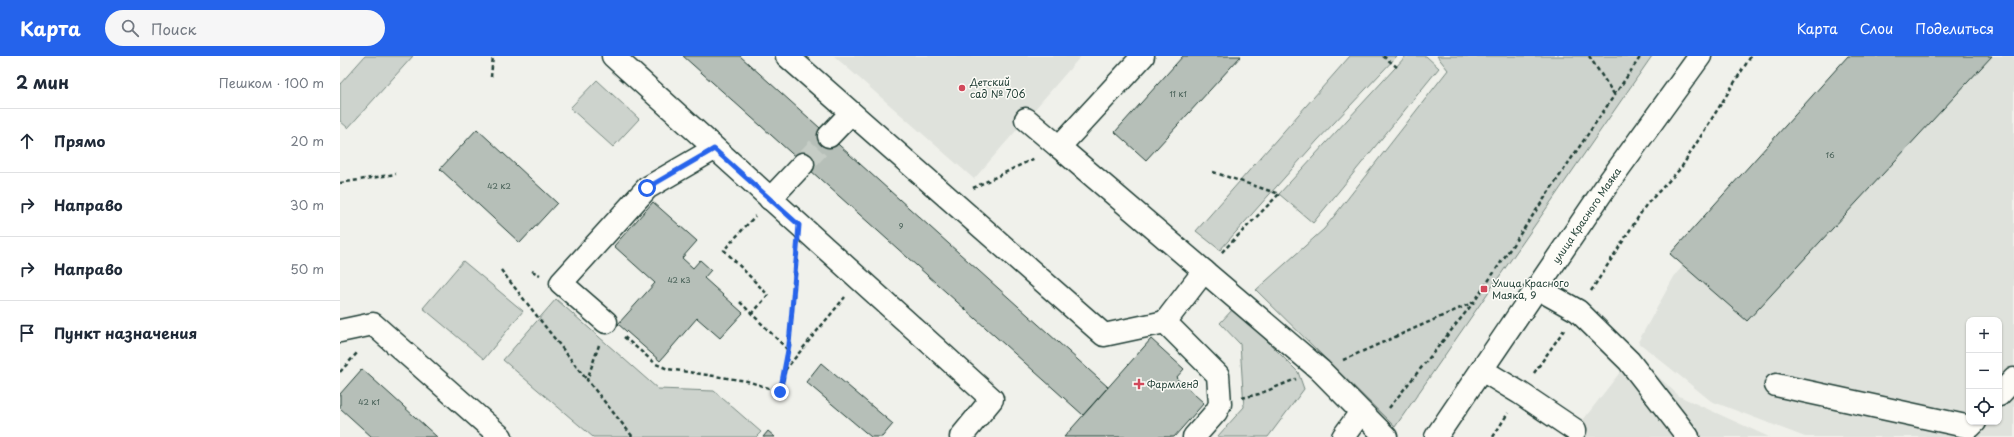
<!DOCTYPE html>
<html lang="ru">
<head>
<meta charset="utf-8">
<style>
	body { margin:0; font-family:"Playpen Sans",sans-serif; background:#f6f6f7; color:#1f2937 }
	.controls { position:absolute; right:12px; bottom:12px; display:grid; overflow:hidden; border-radius:8px; box-shadow:0 1px 3px #0004 }
	.controls button { width:36px; height:36px; display:grid; place-items:center; padding:0; border:0; border-bottom:1px solid #e0e1e3; background:#fff; color:#1f2937; font:20px sans-serif }
	.stop { position:absolute; width:12px; height:12px; margin:-9px; border:3px solid #2563eb; border-radius:50%; background:#fff }
	.stop.end { background:#2563eb; border-color:#fff; box-shadow:0 1px 4px #0008 }
	.list { margin:0; padding:0; list-style:none }
	h2 { display:flex; justify-content:space-between; align-items:center; height:52px; margin:0; padding:0 16px; font-size:17px }
	h2 small { font-size:13px; font-weight:400; color:#747a83 }
	.list li { display:grid; grid-template-columns:26px 1fr auto; gap:12px; align-items:center; box-sizing:border-box; height:64px; padding:0 16px; border-top:1px solid #e0e1e3 }
	.list b { display:block; font-size:15px; white-space:nowrap }
	.list em { font-size:13px; font-style:normal; color:#747a83 }
	.icon { flex:none; width:22px; height:22px; fill:none; stroke:currentColor; stroke-width:2; stroke-linecap:round; stroke-linejoin:round }
	.map { position:relative; flex:none; width:1674px; height:381px; overflow:hidden }
	header { display:flex; align-items:center; gap:24px; box-sizing:border-box; height:56px; padding:0 20px; background:#2563eb; color:#fff }
	header strong { font-size:19px }
	nav { display:flex; gap:22px; margin-inline-start:auto; font-size:14px }
	.search { width:280px; height:36px; background:#f6f6f7; display:flex; align-items:center; gap:10px; box-sizing:border-box; padding:0 14px; border-radius:22px; color:#747a83; font-size:15px }
	main { display:flex }
	aside { flex:1; background:#fff }
	.map>svg:first-child { display:block }
</style>
</head>
<body>
<header>
<strong>Карта</strong>
<div class="search"><svg class="icon" aria-label="search" viewBox="0 0 24 24"><circle cx="10" cy="10" r="6"/><path d="M15 15l6 6"/></svg>Поиск</div>
<nav><a>Карта</a><a>Слои</a><a>Поделиться</a></nav>
</header>
<main>
<aside>
<h2>2 мин<small>Пешком · 100 m</small></h2>
<ul class="list">
<li><svg class="icon" aria-label="ahead" viewBox="0 0 24 24"><path d="M12 20V5M6 11l6-6 6 6"/></svg><div><b>Прямо</b></div><em>20 m</em></li>
<li><svg class="icon" aria-label="right" viewBox="0 0 24 24"><path d="M7 20v-9h11M14 6l5 5-5 5"/></svg><div><b>Направо</b></div><em>30 m</em></li>
<li><svg class="icon" aria-label="right" viewBox="0 0 24 24"><path d="M7 20v-9h11M14 6l5 5-5 5"/></svg><div><b>Направо</b></div><em>50 m</em></li>
<li><svg class="icon" aria-label="arrive" viewBox="0 0 24 24"><path d="M6 21V4h12l-3 4 3 4H6"/></svg><div><b>Пункт назначения</b></div></li>
</ul>
</aside>
<div class="map">
<svg width="1674" height="381" viewBox="0 0 1674 381">
	<rect width="100%" height="100%" fill="#f0f1eb"/>
	<filter id="ink" filterUnits="userSpaceOnUse"><feTurbulence type="fractalNoise" baseFrequency=".025" numOctaves="2"/><feDisplacementMap in="SourceGraphic" scale="8" xChannelSelector="R" yChannelSelector="G"/><feConvolveMatrix kernelMatrix="1 2 1 2 8 2 1 2 1" color-interpolation-filters="sRGB"/></filter>
	<g filter="url(#ink)">
		<path fill="#dfe2dc" fill-rule="evenodd" d="M494,0h247l-107,123z
			M1527,0h147v381h-209l-94,-36 -73,-59 37,-67zM1629,264h30v102h-30z
			M1294,298l45,42 90,41h-199z"/>
		<path fill="#cdd3cd" stroke="#768880" d="M25,0h48l-65,72 -8,-7v-37z
			M1010,0h47l-80,85 -97,109 -24,-19z
			M1066,0h20l13,12 -126,155 -34,-29z
			M1097,0h215l-257,371 -139,-137 68,-61 124,-159z
			M257,24l42,39 -26,28 -43,-39z
			M123,205l60,50 -39,48 -61,-51z
			M216,243l102,90 56,2 47,41 -5,5h-163l-90,-77z
			M894,252l64,64 6,17 -36,48h-51l27,-30 -4,-63 -20,-21z"/>
		<path fill="#b6bfb8" stroke="#1f3d34" d="M343,0h57l368,331 -25,28z
			M843,0h58l-95,104 -31,-28z
			M1508,0h144l-245,265 -77,-67z
			M137,73l80,74 -37,40 -80,-74z
			M313,146l44,39 -15,17 11,10 7,-8 11,10 -7,8 39,35 -23,25 -23,-20 -37,43 -42,-37 37,-41 -41,-37z
			M811,283l33,30 -8,9 28,25 -30,34h-110z
			M481,307l72,61 -11,13h-11l-65,-55z
			M22,313l30,27 45,41h-65l-32,-29v-14z
			M428,375l7,6h-12z"/>
		<g fill="none" stroke-linecap="round" stroke-linejoin="round">
			<path stroke="#c6cdc6" stroke-width="22" stroke-dasharray="22 11" stroke-linecap="butt" d="M463,108l26,-28"/>
			<defs>
				<g id="minor">
					<path d="M273,0l379,343 -31,38"/>
					<path d="M447,0l317,279 61,-13"/>
					<path d="M803,0l-84,91 145,124 -39,51 53,53 2,29 -4,8 -22,25"/>
					<path d="M686,63l33,28"/>
					<path d="M489,80l22,-23"/>
					<path d="M430,143l33,-35"/>
					<path d="M864,215l116,99 66,67"/>
					<path d="M1197,232l41,23 51,50 59,76"/>
					<path d="M266,266l-45,-39 86,-95 67,-39"/>
					<path d="M0,275l33,-7 128,113"/>
					<path d="M1142,314l38,23 55,37"/>
					<path d="M1436,329l194,42 5,-5"/>
					<path d="M1659,339l15,-16"/>
					<path d="M1003,381l18,-25"/>
					<path id="s1" d="M1096,381l175,-258 89,-123"/>
				</g>
			</defs>
			<use href="#minor" stroke="#1f3d34" stroke-width="25"/>
			<path stroke="#1f3d34" stroke-width="2.5" stroke-dasharray="4 3" stroke-linecap="butt" d="M1043,0l14,11
				M1249,0l25,38
				M151,21l2,-21
				M873,116l66,22 -59,60
				M0,127l56,-9
				M633,132l62,-30
				M161,214l86,110
				M192,215l8,4
				M1251,235l55,-86 35,-37 70,-112
				M400,246l47,47
				M412,258l16,-19 -44,-45 31,-34
				M284,281l32,27 12,5 79,12 34,11 8,-47 8,-91
				M259,289l-12,35 46,57
				M1003,304l131,-58
				M445,314l60,-73
				M0,316l17,-19
				M1194,317l30,-43
				M902,342l17,-4 37,-15
				M1049,352l85,-106 167,-246
				M1153,381l15,-24"/>
			<use href="#minor" stroke="#fdfcf7" stroke-width="22"/>
		</g>
	</g>
	<g fill="none" stroke-linecap="round" stroke-linejoin="round" filter="url(#ink)">
		<path stroke="#2563eb" stroke-width="5" d="M307,132l67,-39 85,76 -10,120 -9,47"/>
	</g>
	<g fill="#d1495b" stroke="#fdfcf7" stroke-width="1.5">
		<circle cx="622" cy="32" r="4"/>
		<rect x="1140" y="229" width="8" height="8" rx="2"/>
		<path d="M797 322h4v4h4v4h-4v4h-4v-4h-4v-4h4z"/>
	</g>
	<g text-anchor="middle" stroke-width="3" stroke-linejoin="round" paint-order="stroke">
		<g font-size="8" fill="#455e55">
			<text x="838" y="41">11 к1</text>
			<text x="1490" y="102">16</text>
			<text x="159" y="133">42 к2</text>
			<text x="561" y="173">9</text>
			<text x="339" y="227">42 к3</text>
			<text x="29" y="349">42 к1</text>
		</g>
		<g font-size="10" fill="#1f3d34" stroke="#fdfcf7" text-anchor="start">
			<text x="630" y="30">Детский<tspan x="630" dy="12">сад № 706</tspan></text>
			<text x="1152" y="231">Улица Красного<tspan x="1152" dy="12">Маяка, 9</tspan></text>
			<text x="807" y="332">Фармленд</text>
		</g>
		<g font-size="10" fill="#1f3d34" stroke="#fdfcf7">
			<text dy="4" stroke="none"><textPath href="#s1" startOffset="268">улица Красного Маяка</textPath></text>
		</g>
	</g>
</svg>
<div class="controls">
<button>+</button>
<button>−</button>
<button><svg class="icon" aria-label="locate" viewBox="0 0 24 24"><circle cx="12" cy="12" r="6"/><path d="M12 2v4M12 18v4M2 12h4M18 12h4"/></svg></button>
</div>
<div class="stop" style="left:307px;top:132px"></div>
<div class="stop end" style="left:440px;top:336px"></div>
</div>
</main>
</body>
</html>
